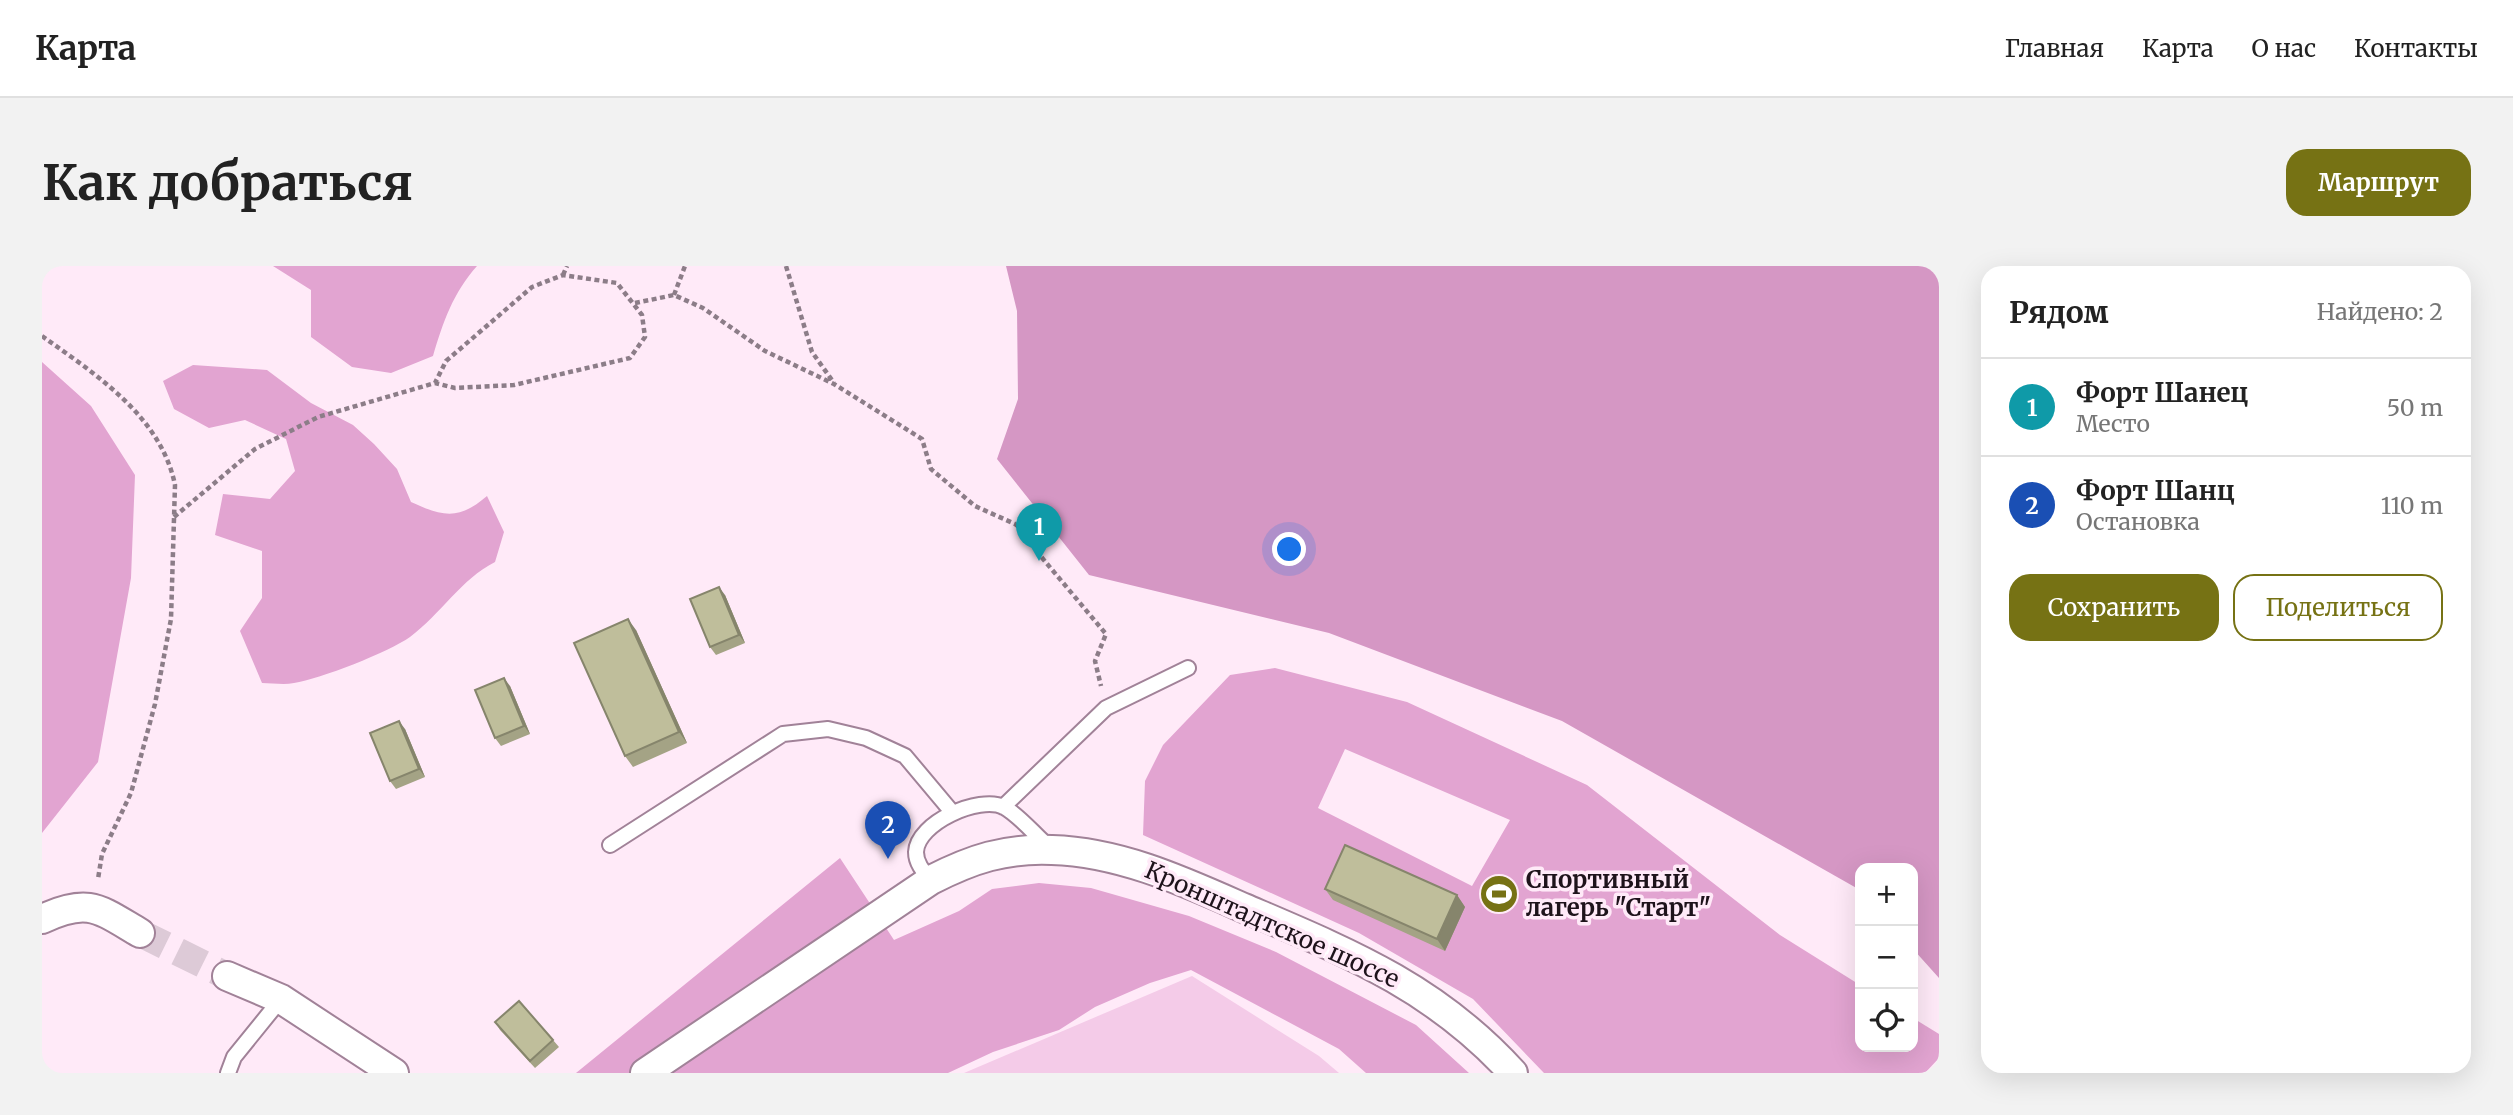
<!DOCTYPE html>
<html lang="ru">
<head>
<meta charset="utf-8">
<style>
	body { margin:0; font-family:Merriweather,serif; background:#f2f2f2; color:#222 }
	.controls { position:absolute; right:21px; bottom:21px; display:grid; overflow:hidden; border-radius:14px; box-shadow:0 7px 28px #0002 }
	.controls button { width:63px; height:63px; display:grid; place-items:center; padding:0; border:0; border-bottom:2px solid #e0e0e0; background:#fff; color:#222; font:35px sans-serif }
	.you { position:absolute; left:1248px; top:284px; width:24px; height:24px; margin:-18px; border:5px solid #fff; border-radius:50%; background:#1a73e8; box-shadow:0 0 0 10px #1a73e833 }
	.badge { display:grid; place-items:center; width:46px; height:46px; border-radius:50%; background:#767214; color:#fff; font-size:23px; font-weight:700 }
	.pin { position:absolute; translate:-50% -58px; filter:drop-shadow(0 2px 4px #0008) }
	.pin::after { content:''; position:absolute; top:37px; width:24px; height:21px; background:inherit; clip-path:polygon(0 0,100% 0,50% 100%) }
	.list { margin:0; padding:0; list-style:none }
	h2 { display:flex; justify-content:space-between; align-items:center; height:91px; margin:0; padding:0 28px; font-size:30px }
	h2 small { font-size:23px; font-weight:400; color:#767676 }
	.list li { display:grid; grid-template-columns:46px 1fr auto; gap:21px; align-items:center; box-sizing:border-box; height:98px; padding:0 28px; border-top:2px solid #e0e0e0 }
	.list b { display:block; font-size:26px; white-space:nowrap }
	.list p { margin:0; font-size:23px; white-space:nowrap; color:#767676 }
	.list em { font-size:23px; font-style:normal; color:#767676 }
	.actions { display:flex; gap:14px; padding:21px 28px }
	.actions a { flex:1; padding:16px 0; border:2px solid #767214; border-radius:21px; text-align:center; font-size:24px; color:#767214 }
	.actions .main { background:#767214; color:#fff }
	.icon { flex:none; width:38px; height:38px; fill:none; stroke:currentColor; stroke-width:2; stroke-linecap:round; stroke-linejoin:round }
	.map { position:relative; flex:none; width:1897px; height:807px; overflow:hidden; border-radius:21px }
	header { display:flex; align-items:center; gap:42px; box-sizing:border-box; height:98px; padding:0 35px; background:#fff; border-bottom:2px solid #e0e0e0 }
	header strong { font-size:33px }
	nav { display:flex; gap:38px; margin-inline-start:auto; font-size:24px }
	.intro { display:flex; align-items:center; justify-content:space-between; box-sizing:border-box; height:168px; padding:0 42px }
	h1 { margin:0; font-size:49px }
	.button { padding:18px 32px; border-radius:21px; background:#767214; color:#fff; font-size:24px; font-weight:700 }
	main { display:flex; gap:42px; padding:0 42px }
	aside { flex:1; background:#fff; border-radius:21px; box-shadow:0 7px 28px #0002 }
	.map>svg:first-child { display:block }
</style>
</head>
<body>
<header>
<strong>Карта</strong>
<nav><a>Главная</a><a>Карта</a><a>О нас</a><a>Контакты</a></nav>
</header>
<div class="intro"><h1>Как добраться</h1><a class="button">Маршрут</a></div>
<main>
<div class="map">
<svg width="1897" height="807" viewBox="0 0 1897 807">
	<rect width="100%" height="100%" fill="#ffeaf8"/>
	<path fill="#f4cbe8" d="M1150,710l127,80 20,17h-375z"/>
	<path fill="#e2a4d1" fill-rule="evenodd" d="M231,0h204c-24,27 -34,56 -44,90l-42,17 -39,-6 -41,-30v-47z
		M0,96l49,44 44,69 -4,103 -33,184 -56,71z
		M151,99l74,5 44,33 42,22 21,19 23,25 14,33c33,15 48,18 76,-6l17,36 -9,30c-34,17 -54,52 -85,75 -21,15 -90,42 -116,46 -10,2 -22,0 -32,0l-22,-52 22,-33v-47l-47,-16 8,-41 47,5 25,-28 -9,-32 -41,-19 -36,8 -35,-19 -11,-28z
		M1233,402l132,34 180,83 193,150 80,50v62h53v-29l26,16v24l-14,15h-381l-71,-74 -114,-66 -216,-98 2,-54 18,-36 67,-70zM1303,483l165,71 -38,66 -154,-78z
		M798,592l54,82 65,-29 33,-22 47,-6 52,5 98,28 87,36 140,73 53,48h-103l-27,-24 -148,-79 -41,13 -55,24 -36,23 -66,22 -45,21h-372z"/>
	<path fill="#d597c4" d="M964,0h933v712l-26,-29v-81h-53v22l-298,-169 -233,-88 -240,-58 -92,-116 21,-60 -1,-88z"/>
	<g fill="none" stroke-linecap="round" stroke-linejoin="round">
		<path stroke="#ddcad7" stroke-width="28" stroke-dasharray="28 14" stroke-linecap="butt" d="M98,667l87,43"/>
		<defs>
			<path id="lane" d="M961,541l103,-99 82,-40
				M568,579l173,-111 45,-5 38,9 39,18 47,56
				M889,614c-7,-8 -15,-16 -15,-28 1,-29 63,-57 88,-45 15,8 31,28 45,40
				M186,807l6,-16 47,-58"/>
			<path id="street" d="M0,653c47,-22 57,-10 98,14
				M185,710l54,23 113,74
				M603,807l286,-193c41,-21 74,-32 121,-30 68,2 131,31 192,58 103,44 191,79 269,165"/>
		</defs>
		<use href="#lane" stroke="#a18298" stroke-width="18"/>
		<use href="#street" stroke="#a18298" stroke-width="32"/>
		<path stroke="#8c7d88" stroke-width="4.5" stroke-dasharray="5 3.5" stroke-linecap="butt" d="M744,0l26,86 22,31
			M521,9l4,-9
			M632,29l11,-29
			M593,37l39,-8 29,13 62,43 69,33 88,55 9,30 44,37 40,18 28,21 -5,8 68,81 -11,27 6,25
			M0,70c53,38 119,80 133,149l-4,134 -16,85 -24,89 -29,61 -4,25
			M132,251l81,-68 63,-32 117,-34 20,5 59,-3 116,-27 15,-21 -3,-22 -25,-32 -54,-8 -31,12 -86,74 -11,22"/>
		<use href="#lane" stroke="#fff" stroke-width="14"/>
		<use href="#street" stroke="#fff" stroke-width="28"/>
	</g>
	<path fill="#a4a385" d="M683,329l20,48 -29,12 -6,-8z
		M594,364l51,113 -54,24 -8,-11z
		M468,420l20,48 -29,12 -6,-8z
		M363,463l20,48 -29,12 -6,-8z
		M1283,623l132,6 8,12 -20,44 -112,-51z
		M453,756l58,18 6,7 -24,21 -35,-38z"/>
	<path fill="#86856c" d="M677,321l6,8 20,48 -6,-8z
		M586,353l8,11 51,113 -8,-11z
		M462,412l6,8 20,48 -6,-8z
		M357,455l6,8 20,48 -6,-8z
		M1415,629l8,12 -20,44 -8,-12z"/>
	<path fill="#bfbe9b" stroke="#86856c" stroke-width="2" d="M677,321l20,48 -29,12 -20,-48z
		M586,353l51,113 -54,24 -51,-113z
		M462,412l20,48 -29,12 -20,-48z
		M357,455l20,48 -29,12 -20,-48z
		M1303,579l112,50 -20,44 -112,-50z
		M477,735l34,39 -23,21 -35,-39z"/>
	<defs>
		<symbol id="stadium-disc" viewBox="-11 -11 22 22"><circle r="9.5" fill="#767214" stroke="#ffeaf8"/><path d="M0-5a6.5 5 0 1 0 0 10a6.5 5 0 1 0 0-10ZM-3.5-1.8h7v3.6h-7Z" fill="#fff"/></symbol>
	</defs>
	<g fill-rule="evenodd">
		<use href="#stadium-disc" x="1435" y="606" width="44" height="44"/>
	</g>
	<g text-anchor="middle" stroke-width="7" stroke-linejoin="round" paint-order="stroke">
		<g font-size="24" font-weight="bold" fill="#1e131b" stroke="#ffeaf8" text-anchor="start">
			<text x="1484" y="622">Спортивный<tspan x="1484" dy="28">лагерь "Старт"</tspan></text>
		</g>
		<g font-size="24" fill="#1e131b" stroke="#ffeaf8">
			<text transform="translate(1230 659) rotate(24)" y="8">Кронштадтское шоссе</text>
		</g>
	</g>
</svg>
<div class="controls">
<button>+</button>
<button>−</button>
<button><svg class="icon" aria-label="locate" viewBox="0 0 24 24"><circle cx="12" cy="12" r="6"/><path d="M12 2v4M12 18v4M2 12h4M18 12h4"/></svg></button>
</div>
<div class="you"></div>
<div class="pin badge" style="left:997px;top:295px;background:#0f9aa8">1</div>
<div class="pin badge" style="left:846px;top:593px;background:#1a4fb4">2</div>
</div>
<aside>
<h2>Рядом<small>Найдено: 2</small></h2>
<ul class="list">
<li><span class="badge" style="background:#0f9aa8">1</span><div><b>Форт Шанец</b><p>Место</p></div><em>50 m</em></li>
<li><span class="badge" style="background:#1a4fb4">2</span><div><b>Форт Шанц</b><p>Остановка</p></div><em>110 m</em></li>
</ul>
<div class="actions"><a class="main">Сохранить</a><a>Поделиться</a></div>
</aside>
</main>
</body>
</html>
